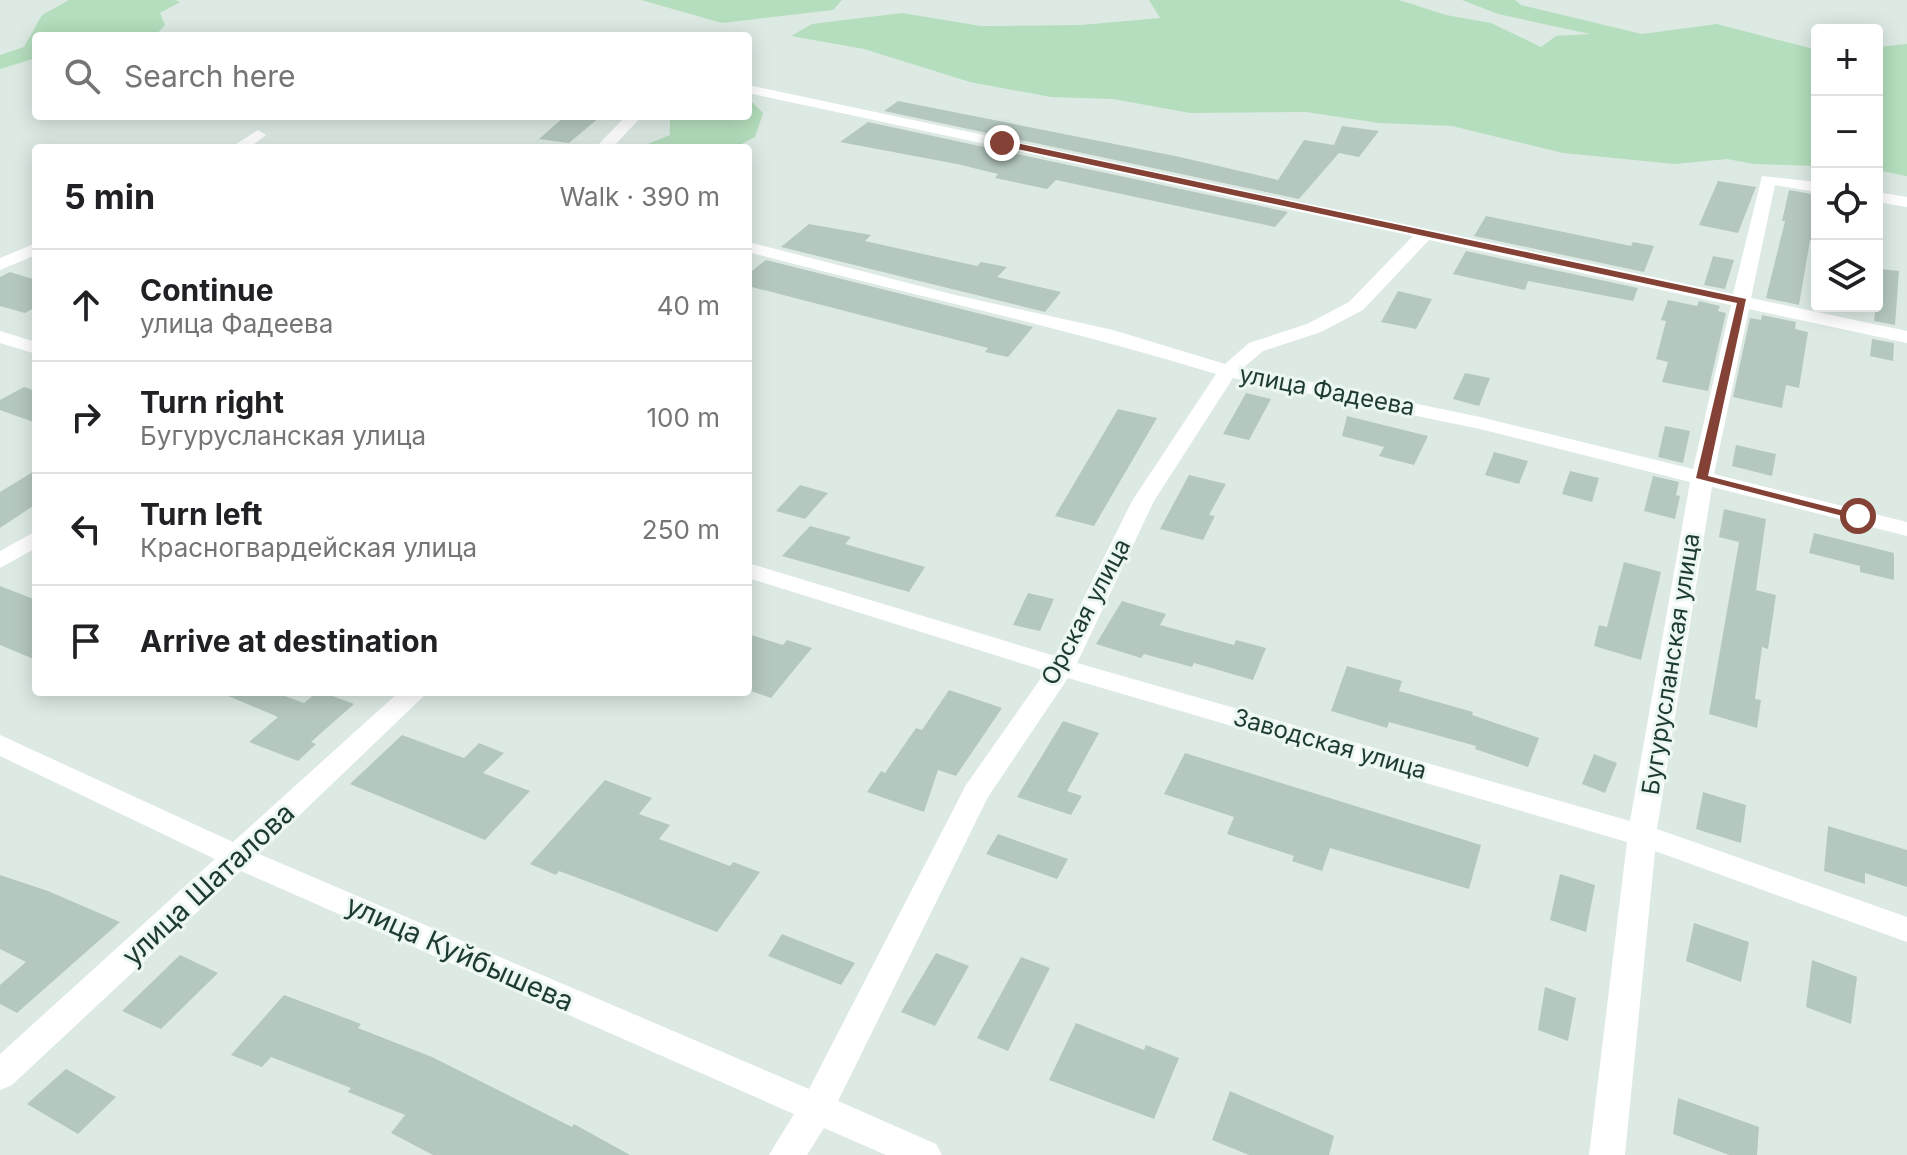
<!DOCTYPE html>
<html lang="en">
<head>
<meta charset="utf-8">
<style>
	body { margin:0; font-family:Inter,sans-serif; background:#f6f6f6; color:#202124 }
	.controls { position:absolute; right:24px; top:24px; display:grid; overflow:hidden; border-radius:8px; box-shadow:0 4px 20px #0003 }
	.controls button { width:72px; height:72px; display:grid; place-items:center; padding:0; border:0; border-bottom:2px solid #e0e0e0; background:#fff; color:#202124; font:40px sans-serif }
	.stop { position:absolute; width:24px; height:24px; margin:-18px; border:6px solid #834235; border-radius:50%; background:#fff }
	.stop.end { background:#834235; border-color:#fff; box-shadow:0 2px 8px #0008 }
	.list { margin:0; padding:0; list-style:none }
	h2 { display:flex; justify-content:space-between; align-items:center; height:104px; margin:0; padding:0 32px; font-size:34px }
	h2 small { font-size:26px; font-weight:400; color:#757577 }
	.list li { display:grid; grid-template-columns:52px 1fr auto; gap:24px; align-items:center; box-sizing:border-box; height:112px; padding:0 32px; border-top:2px solid #e0e0e0 }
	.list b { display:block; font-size:30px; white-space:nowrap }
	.list p { margin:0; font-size:26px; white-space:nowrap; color:#757577 }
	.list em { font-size:26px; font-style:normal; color:#757577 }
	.icon { flex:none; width:44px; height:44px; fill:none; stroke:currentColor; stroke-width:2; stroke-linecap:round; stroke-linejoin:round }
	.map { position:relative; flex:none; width:1907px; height:1155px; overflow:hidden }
	.search { position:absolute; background:#fff; box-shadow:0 4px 20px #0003; left:32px; top:32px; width:720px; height:88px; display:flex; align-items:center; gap:20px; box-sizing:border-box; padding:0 28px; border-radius:8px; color:#757577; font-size:30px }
	.panel { position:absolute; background:#fff; box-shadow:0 4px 20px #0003; left:32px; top:144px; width:720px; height:552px; border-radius:8px }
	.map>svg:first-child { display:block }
</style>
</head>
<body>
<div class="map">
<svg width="1907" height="1155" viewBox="0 0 1907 1155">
	<rect width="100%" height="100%" fill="#ddeae4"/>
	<path fill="#b4debd" d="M69,0h106l5,2 -20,11 5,12 -10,11h-119v22l-36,11v-14l24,-8 18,-32z
		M641,0h201l-9,10 -111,13z
		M1149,0h250l47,15 45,8 50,24 15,-11 34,-2 -92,-20 -36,-14h53l6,5 121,29 75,-10 100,26v116l-63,-2 -27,-5 -52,5 -112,-11 -111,-27 -73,-3 -73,-11 -116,1 -77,-14 -62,-2 -81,-15 -106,-33 -73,-13 21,-12 90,-11 79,13 100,-1 79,-7z
		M1907,44v132h-1l-29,-6v-123z
		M748,98l15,15 -8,24 -21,11h-96l32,-13v-19h78z"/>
	<path fill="#b5c8bf" d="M898,101l282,56 98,23 26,-40 30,5 8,-19 37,5 -20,26 -20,-4 -40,46 -415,-88z
		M565,116h36l-32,27 -30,-4z
		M868,122l420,90 -13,15 -219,-47 -9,9 -52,-11 3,-4 -41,-10 -117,-22z
		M1718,181l38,6 -18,46 -39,-8z
		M1789,190l28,5v26l-3,20 -4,-1 -11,65 -33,-7 19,-77h-3z
		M1486,216l145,30 2,-4 21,4 -10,26 -170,-36z
		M809,224l62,11 -6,6 112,25 4,-4 26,5 -10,10 64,15 -16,20 -264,-65z
		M1466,251l172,37 -5,13 -105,-20 -3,9 -72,-16z
		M1713,256l21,4 -9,29 -21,-4z
		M766,260l40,10 227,57 -25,30 -23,-5 3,-4 -240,-62v-12z
		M1881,269l18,2 -4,54 -21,-4z
		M10,272l26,8v27l-11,6 -25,-7v-29z
		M1398,291l34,8 -16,30 -35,-7z
		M1668,300l29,6 2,-5 21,5 -2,5 8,2 -18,78 -46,-9 6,-20 -12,-3 10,-38 -5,-1z
		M1762,315l34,7 -1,7 13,3 -9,56 -13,-3 -4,23 -49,-11 17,-79 11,2z
		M1872,339l22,4 -1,18 -23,-5z
		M1465,373l25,5 -11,28 -26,-7z
		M24,387l12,4v32l-36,-13v-10z
		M1246,393l25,6 -22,41 -26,-6z
		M1118,409l39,9 -63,108 -39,-10z
		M1347,416l81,20 -14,29 -35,-9 5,-9 -42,-11z
		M1665,426l25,5 -7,32 -25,-6z
		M1736,445l40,9 -4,22 -40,-10z
		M1494,452l34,9 -9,23 -34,-9z
		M36,470v34l-36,24v-36z
		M1570,471l29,7 -7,24 -30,-8z
		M1189,475l37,9 -17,31 6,1 -12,24 -43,-11z
		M1653,476l26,6 -3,13 4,1 -5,23 -31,-8z
		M800,485l28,8 -23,26 -29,-8z
		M1724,509l42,10 -10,71 20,5 -8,54 -6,-2 -7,52 6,1 -4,28 -48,-14 30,-172 -20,-5z
		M810,526l41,11 -6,7 80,23 -16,25 -127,-36z
		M1814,533l80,20v27l-34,-8v-6l-51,-13z
		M1624,562l37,10 -20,88 -47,-14 5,-21 8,2z
		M0,586l36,14v60l-36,-15z
		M1028,593l26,6 -14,32 -27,-6z
		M1122,601l44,13 -6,11 74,20 2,-5 30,8 -13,32 -59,-17 -2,4 -48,-13 -3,4 -45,-14z
		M748,634l35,11 4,-5 25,8 -41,50 -23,-8z
		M1347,666l55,15 -3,10 74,21 -1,3 67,23 -11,29 -53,-18 1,-3 -87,-24 -2,6 -56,-17z
		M949,690l53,18 -46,68 -18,-6 -14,42 -57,-20 14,-21 4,2 31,-45 6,2z
		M219,692h55l30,11 13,-11h5l32,12 -43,38 5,2 -18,17 -49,-19 29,-25z
		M1063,721l36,12 -32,58 15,5 -11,19 -54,-18z
		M402,735l62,23 15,-15 25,10 -21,20 47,18 -45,49 -135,-56z
		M1185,753l296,92 -12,44 -139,-41 -8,23 -30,-10 2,-5 -67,-22 7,-17 -70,-23z
		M1594,754l23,9 -12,30 -23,-9z
		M605,780l47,18 -13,16 31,11 -11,14 71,27 3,-4 27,10 -43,60 -99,-39 -59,-22 -3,4 -26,-11z
		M1703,792l43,13 -5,38 -45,-14z
		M1828,826l79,24v37l-42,-14v11l-41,-13z
		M998,834l70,25 -11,20 -71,-25z
		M1560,874l35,11 -9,47 -36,-12z
		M0,875l48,16 72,31 -103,91 -17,-9v-19l26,-23 -26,-13z
		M1694,923l55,19 -8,40 -55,-21z
		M782,934l73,29 -14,22 -73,-29z
		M936,953l33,13 -34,60 -34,-14z
		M180,955l38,18 -57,56 -39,-18z
		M1021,957l29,11 -42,83 -31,-13z
		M1812,960l45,17 -6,47 -45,-17z
		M1545,987l31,11 -8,43 -30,-11z
		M284,995l77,29 -3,4 74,29 140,70 2,-3 56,31h-197l-42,-22 14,-18 -57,-23 3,-4 -80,-31 -9,10 -31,-12z
		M1076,1023l68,27 2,-5 33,13 -25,61 -105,-39z
		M66,1069l50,28 -38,37 -51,-30z
		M1230,1091l104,45 -5,19h-80l-37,-15z
		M1678,1098l81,29 -2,28h-28l-56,-21z"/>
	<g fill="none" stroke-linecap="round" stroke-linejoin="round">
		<path fill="#fff" fill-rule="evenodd" d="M748,85l985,209 29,-118 55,6v10l-42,-7 -24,113 156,33v12l-158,-34 -35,165 193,48v14l-195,-49 -55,342 250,88v25l-252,-91 -30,304h-36l38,-313 -559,-164 -80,119 -150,304 98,43 6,11h-56l-62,-27 -17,27h-38l25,-41 -553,-243 -229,214 -12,5v-36l215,-195 -215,-103v-21l233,107 166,-150h29l-169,162 550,235 157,-304 80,-114 -298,-93v-15l307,93 77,-155 84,-127c-154,-47 -312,-81 -468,-122v-10l207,53 158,35 112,34 24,-21 58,-19 42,-22 64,-66 -665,-143zM1429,240l302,65 -38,164 -213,-52 -237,-49 20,-17 58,-19 42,-22zM1233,378l247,51 210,53 -60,339 -553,-158 77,-162z
			M626,116h16l-30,32h-17z
			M258,130l8,5 -17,13h-19z
			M1877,192l30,5v10l-30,-5z
			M36,243v12l-36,15v-12z
			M0,331l36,11v12l-36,-11z
			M36,531v17l-36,20v-17z"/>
	</g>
	<path fill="#834235" d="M1002,140l744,159 -38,177 156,40 -6,4 -162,-42 41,-175 -738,-158z"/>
	<g text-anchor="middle" stroke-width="6" stroke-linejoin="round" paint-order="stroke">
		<g font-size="24" fill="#1e3b31" stroke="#edf7f2">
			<text transform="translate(1327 391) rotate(11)" y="8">улица Фадеева</text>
			<text transform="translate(1086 612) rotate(-62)" y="8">Орская улица</text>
			<text transform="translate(1671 664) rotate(-81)" y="8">Бугурусланская улица</text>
			<text transform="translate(1330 744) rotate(16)" y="8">Заводская улица</text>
		</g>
		<g font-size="28" fill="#1e3b31" stroke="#edf7f2">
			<text transform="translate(208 884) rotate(-43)" y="10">улица Шаталова</text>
			<text transform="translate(460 953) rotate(24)" y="10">улица Куйбышева</text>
		</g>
	</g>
</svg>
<div class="controls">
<button>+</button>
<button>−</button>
<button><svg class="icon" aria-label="locate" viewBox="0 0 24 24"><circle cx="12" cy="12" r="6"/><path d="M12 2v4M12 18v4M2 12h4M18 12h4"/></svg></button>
<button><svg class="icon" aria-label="layers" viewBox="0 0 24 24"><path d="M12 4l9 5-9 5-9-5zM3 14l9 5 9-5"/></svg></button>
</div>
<div class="stop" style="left:1858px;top:516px"></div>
<div class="stop end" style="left:1002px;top:143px"></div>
<div class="search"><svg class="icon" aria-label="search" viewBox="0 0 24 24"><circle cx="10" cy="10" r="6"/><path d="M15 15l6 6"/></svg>Search here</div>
<section class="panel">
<h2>5 min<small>Walk · 390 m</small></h2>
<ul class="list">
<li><svg class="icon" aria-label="ahead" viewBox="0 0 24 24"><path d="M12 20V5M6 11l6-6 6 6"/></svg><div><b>Continue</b><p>улица Фадеева</p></div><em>40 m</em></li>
<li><svg class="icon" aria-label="right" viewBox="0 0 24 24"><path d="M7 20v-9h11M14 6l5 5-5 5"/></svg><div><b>Turn right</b><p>Бугурусланская улица</p></div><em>100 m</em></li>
<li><svg class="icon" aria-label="left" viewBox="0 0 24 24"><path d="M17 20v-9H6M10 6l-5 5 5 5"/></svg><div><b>Turn left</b><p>Красногвардейская улица</p></div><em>250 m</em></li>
<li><svg class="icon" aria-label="arrive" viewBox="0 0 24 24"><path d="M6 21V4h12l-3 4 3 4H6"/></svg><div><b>Arrive at destination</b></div></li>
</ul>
</section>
</div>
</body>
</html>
